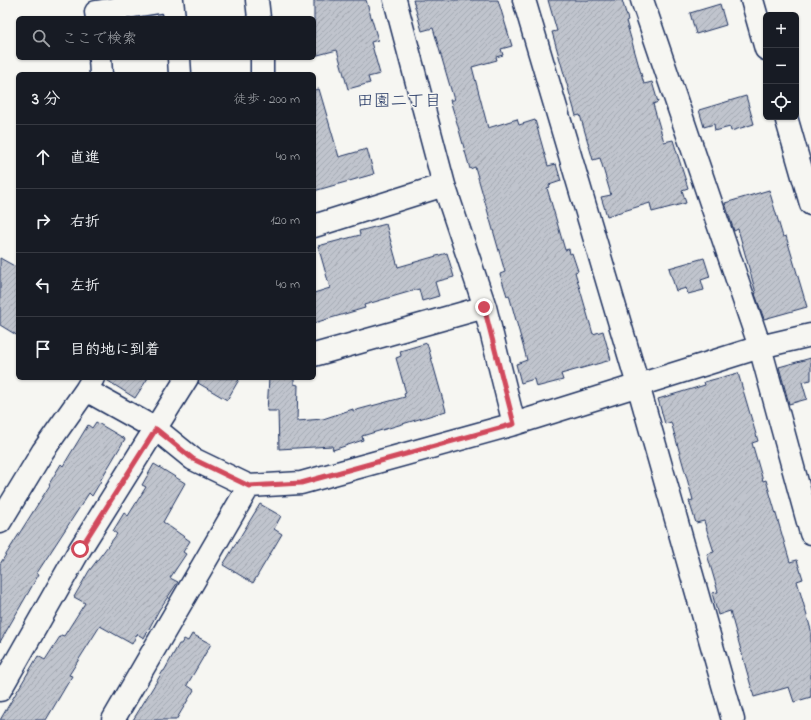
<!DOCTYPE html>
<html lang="ja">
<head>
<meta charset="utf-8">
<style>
	body { margin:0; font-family:"Indie Flower","Klee One",sans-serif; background:#242831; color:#f1f3f6 }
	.controls { position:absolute; right:12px; top:12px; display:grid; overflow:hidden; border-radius:6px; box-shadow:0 1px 3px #0004 }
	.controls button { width:36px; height:36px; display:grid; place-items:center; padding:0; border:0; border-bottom:1px solid #363941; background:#171b24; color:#f1f3f6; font:20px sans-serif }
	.stop { position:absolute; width:12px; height:12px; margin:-9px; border:3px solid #d1495b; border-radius:50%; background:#fff }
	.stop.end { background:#d1495b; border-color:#fff; box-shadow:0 1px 4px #0008 }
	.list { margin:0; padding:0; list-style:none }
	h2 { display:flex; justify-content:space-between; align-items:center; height:52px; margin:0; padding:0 16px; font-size:17px }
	h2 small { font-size:13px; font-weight:400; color:#9ea1a6 }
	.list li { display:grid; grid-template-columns:26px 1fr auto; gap:12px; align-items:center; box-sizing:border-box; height:64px; padding:0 16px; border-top:1px solid #363941 }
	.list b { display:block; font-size:15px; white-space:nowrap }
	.list em { font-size:13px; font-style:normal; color:#9ea1a6 }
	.icon { flex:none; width:22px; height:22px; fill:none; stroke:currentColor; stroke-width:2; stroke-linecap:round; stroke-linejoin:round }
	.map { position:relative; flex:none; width:811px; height:720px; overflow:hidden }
	.search { position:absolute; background:#171b24; box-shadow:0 1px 3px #0004; left:16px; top:16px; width:300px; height:44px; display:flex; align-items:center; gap:10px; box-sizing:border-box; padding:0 14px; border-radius:6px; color:#9ea1a6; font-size:15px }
	.panel { position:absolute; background:#171b24; box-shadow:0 1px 3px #0004; left:16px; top:72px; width:300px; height:308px; border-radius:6px }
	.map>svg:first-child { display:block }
</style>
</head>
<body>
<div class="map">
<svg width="811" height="720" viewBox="0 0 811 720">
	<defs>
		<pattern id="building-hatch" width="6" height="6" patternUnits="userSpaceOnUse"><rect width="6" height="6" fill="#c0c4cd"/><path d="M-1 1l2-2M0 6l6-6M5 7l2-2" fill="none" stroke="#a4a9b2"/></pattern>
	</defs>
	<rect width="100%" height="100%" fill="#f6f6f2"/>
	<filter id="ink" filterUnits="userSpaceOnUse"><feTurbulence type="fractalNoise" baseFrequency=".025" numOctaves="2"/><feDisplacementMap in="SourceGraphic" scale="8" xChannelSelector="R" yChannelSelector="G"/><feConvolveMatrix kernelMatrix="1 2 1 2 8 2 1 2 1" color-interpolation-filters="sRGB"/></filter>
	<g filter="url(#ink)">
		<path fill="url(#building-hatch)" stroke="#1b2f5e" d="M314,0h52l12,40 -7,2 9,32 -12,3 2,6 -22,6 -11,-39 -23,6z
			M413,0h85l14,46 -11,3 2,6 -7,2 1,3 -25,7 16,61 29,-9 2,6 16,-5 13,46 8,-2 5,17 -12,4 1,2 -3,1 18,62 4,-1 1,5 2,-1 6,18 -3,1 18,62 10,-3 8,29 -50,14 2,6 -27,7 -2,-8 -13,4 -5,-19 11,-4 -18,-65 -2,1 -7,-22 5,-2 -30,-105 -5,2 -13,-46 -7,-23h4l-21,-72 -11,3z
			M548,0h74l6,20 -2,1 18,63 8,-2 6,20 -5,2 11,38 9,-2 15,48 -6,2 4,13 -34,9 -2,-9 -43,13 -6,-19 10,-2 -11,-37 -7,2 -13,-45 -4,1 -24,-84 5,-1z
			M720,4l6,21 -30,9 -6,-21z
			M319,89l20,68 28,-8 7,25 -60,17v-101z
			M746,96l8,28 -23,7 -1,-4 -15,4 -1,-7 -10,3 -5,-17z
			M769,190l14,47 3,-1 21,71 -43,12 -9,-25 1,-1 -18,-64 -4,2 -9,-28z
			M386,224l12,43 49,-14 7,24 -19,5 4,14 -17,5 -3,-12 -55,16 1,3 -51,15v-30l16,-5 -12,-42 42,-11 -1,-4z
			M0,258l18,10v68l-18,-11z
			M704,258l6,19 -9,3 3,10 -16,4 -2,-6 -10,3 -7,-23z
			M427,343l19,68 -84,25 1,4 -30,10 -1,-4 -53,3 -1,-38h-11l2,-33h25v6l4,1 -1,36 26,-2 30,-10v2l52,-14 -1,-3 2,-1 -10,-35 5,-2 -1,-5z
			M811,358v22l-9,2 5,17 -18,5 -10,-37z
			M738,373l20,68 -6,2 11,38 3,-1 24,82 7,-2 6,19 -6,2 14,49v67l-17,5 -5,-15 -35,10 -24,-86 -12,4 -6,-22 6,-1 -11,-38 7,-2 -10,-31 -8,2 -7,-22 4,-1 -22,-78 -6,2 -7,-25 47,-14 -1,-3z
			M105,378h43l-13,20 -30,-19z
			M199,378h41l-13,22 -29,-17z
			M96,422l29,17 -25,42h1l-9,15 -3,-3 -52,80 2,1 -39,68v-78l50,-79 -1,-1 12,-20 2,2 25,-41 4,3z
			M154,464l31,19 -22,39 27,19 -7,11 3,2 -16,24 8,4 -19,28 -15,28 -7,-4 -5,10 -32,-18 -31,49 3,1 -26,44h-46l38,-64 7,4 16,-25 3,1 21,-33 -11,-6 15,-26 28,-37 -4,-3 11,-18 4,3 18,-29 -4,-2z
			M260,504l21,12 -7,13 8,5 -29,49 -30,-18z
			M192,634l19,10 -24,41 7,5 -18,30h-43l30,-49h1l15,-27h2l3,-5 4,2z"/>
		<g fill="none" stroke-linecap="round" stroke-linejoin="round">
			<defs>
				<path id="minor" d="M172,0l2,18
					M257,0l2,18
					M395,0l49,185 41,122 29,117
					M524,0l114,385 95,335
					M642,0l118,347 51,186
					M97,18l-1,-6 76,-12
					M100,58l1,16
					M179,58l1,16
					M262,58v16
					M314,226l130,-41
					M314,355l171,-48
					M86,390l70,39 37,30 56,27 52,-3 213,-59 246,-77 51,-12
					M0,522l43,-71 43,-61 7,-12
					M0,690l80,-141 107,-171
					M113,720l136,-234"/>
				<path id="major" d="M752,0l14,49
					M786,117l25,87"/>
			</defs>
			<use href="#minor" stroke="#1b2f5e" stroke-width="25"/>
			<use href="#major" stroke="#1b2f5e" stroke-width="25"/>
			<use href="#minor" stroke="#f6f6f2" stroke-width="22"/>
			<use href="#major" stroke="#f6f6f2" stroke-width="22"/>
		</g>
	</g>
	<g fill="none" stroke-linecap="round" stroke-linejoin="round" filter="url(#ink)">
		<path stroke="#d1495b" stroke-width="5" d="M80,549l76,-120 37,30 56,27 52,-3 213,-59 -30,-117"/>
	</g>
	<g text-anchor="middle" stroke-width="3" stroke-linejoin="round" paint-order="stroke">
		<g font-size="17" fill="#1b2f5e" stroke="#f6f6f2">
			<text x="399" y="106">田園二丁目</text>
		</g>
	</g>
</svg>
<div class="controls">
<button>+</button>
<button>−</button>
<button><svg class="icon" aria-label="locate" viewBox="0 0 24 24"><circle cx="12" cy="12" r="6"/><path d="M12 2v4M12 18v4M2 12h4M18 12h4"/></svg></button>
</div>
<div class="stop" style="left:80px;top:549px"></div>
<div class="stop end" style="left:484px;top:307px"></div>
<div class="search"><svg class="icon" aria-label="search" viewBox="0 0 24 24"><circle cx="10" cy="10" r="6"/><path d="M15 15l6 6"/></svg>ここで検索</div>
<section class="panel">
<h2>3 分<small>徒歩 · 200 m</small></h2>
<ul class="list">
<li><svg class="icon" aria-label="ahead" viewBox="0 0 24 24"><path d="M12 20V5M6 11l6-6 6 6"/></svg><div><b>直進</b></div><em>40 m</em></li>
<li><svg class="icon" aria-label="right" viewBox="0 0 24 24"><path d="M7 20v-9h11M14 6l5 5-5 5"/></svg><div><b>右折</b></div><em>120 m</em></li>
<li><svg class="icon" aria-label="left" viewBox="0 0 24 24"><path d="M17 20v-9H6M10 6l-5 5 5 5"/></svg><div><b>左折</b></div><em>40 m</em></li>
<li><svg class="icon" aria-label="arrive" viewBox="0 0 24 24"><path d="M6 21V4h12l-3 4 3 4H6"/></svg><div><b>目的地に到着</b></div></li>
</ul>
</section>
</div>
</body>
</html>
